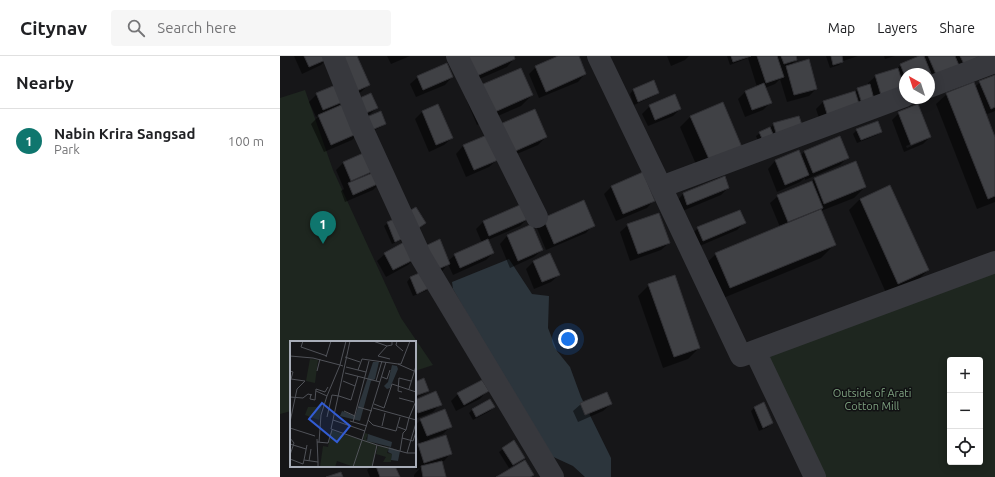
<!DOCTYPE html>
<html lang="en">
<head>
<meta charset="utf-8">
<style>
	body { margin:0; font-family:Ubuntu,sans-serif; background:#f6f6f6; color:#202124 }
	.controls { position:absolute; right:12px; bottom:12px; display:grid; overflow:hidden; border-radius:4px; box-shadow:0 2px 10px #0003 }
	.controls button { width:36px; height:36px; display:grid; place-items:center; padding:0; border:0; border-bottom:1px solid #e0e0e0; background:#fff; color:#202124; font:20px sans-serif }
	.compass { position:absolute; left:619px; top:12px; width:36px; height:36px; border-radius:50%; background:#fff; box-shadow:0 2px 10px #0003; rotate:321deg }
	.you { position:absolute; left:288px; top:283px; width:14px; height:14px; margin:-10px; border:3px solid #fff; border-radius:50%; background:#1a73e8; box-shadow:0 0 0 6px #1a73e833 }
	.badge { display:grid; place-items:center; width:26px; height:26px; border-radius:50%; background:#0f766e; color:#fff; font-size:13px; font-weight:700 }
	.pin { position:absolute; translate:-50% -33px; filter:drop-shadow(0 1px 2px #0008) }
	.pin::after { content:''; position:absolute; top:21px; width:14px; height:12px; background:inherit; clip-path:polygon(0 0,100% 0,50% 100%) }
	.list { margin:0; padding:0; list-style:none }
	h2 { display:flex; justify-content:space-between; align-items:center; height:52px; margin:0; padding:0 16px; font-size:17px }
	h2 small { font-size:13px; font-weight:400; color:#757577 }
	.list li { display:grid; grid-template-columns:26px 1fr auto; gap:12px; align-items:center; box-sizing:border-box; height:64px; padding:0 16px; border-top:1px solid #e0e0e0 }
	.list b { display:block; font-size:15px; white-space:nowrap }
	.list p { margin:0; font-size:13px; white-space:nowrap; color:#757577 }
	.list em { font-size:13px; font-style:normal; color:#757577 }
	.icon { flex:none; width:22px; height:22px; fill:none; stroke:currentColor; stroke-width:2; stroke-linecap:round; stroke-linejoin:round }
	.map { position:relative; flex:none; width:715px; height:421px; overflow:hidden }
	header { display:flex; align-items:center; gap:24px; box-sizing:border-box; height:56px; padding:0 20px; background:#fff; border-bottom:1px solid #e0e0e0 }
	header strong { font-size:19px }
	nav { display:flex; gap:22px; margin-inline-start:auto; font-size:14px }
	.search { width:280px; height:36px; background:#f6f6f6; display:flex; align-items:center; gap:10px; box-sizing:border-box; padding:0 14px; border-radius:4px; color:#757577; font-size:15px }
	main { display:flex }
	aside { flex:1; background:#fff }
	.map>svg:first-child { display:block }
</style>
</head>
<body>
<header>
<strong>Citynav</strong>
<div class="search"><svg class="icon" aria-label="search" viewBox="0 0 24 24"><circle cx="10" cy="10" r="6"/><path d="M15 15l6 6"/></svg>Search here</div>
<nav><a>Map</a><a>Layers</a><a>Share</a></nav>
</header>
<main>
<aside>
<h2>Nearby<small></small></h2>
<ul class="list">
<li><span class="badge">1</span><div><b>Nabin Krira Sangsad</b><p>Park</p></div><em>100 m</em></li>
</ul>
</aside>
<div class="map">
<svg width="715" height="421" viewBox="0 0 715 421">
	<rect width="100%" height="100%" fill="#161618"/>
	<path fill="#1e261f" fill-rule="evenodd" d="M25,34l28,80 68,148 32,47 -18,6v-29h-124v69l-11,3v-316z
		M715,217v204h-179l-62,-116zM670,304h30v102h-30z"/>
	<path fill="#2c353c" d="M229,203l23,35 17,2 -1,32 9,23 13,16 11,30 30,61v19h-26l-12,-11 -26,-12 -94,-165 -1,-7z"/>
	<path fill="#0007" fill-rule="evenodd" d="M14,0h43l-11,4 -5,5 -19,9z
		M67,0h9l12,29 -7,7 -17,8 -8,9 41,-1 -8,7 -14,6 5,11 -8,8 -28,12 -13,-28 9,-9 -4,2 -7,-15 8,-8 19,-8z
		M107,0h23l-19,8z
		M190,0h43l1,3 -7,8 -44,19z
		M281,0h16l8,18 -7,8 -39,16 -10,-24 7,-7z
		M387,0h22l-4,4 -14,6z
		M447,0h68l1,4 -6,6 26,23 -7,7 -22,6 -7,-23 -5,5 -10,4 6,14 -8,8 -18,7 -7,-18 7,-7 12,-5 -9,-29 -18,7z
		M546,0h32l-15,5 -4,4 -9,3z
		M604,0h11l-10,3z
		M642,0h73l-65,30 -1,-12h-24v16l-84,34 -5,-15 8,-8 31,-9 3,-3 11,-3 -1,-3 8,-7 19,-6 6,-5z
		M715,20v35l-10,4 10,25v62l-18,7 -41,-105 11,-10 28,-7 5,-5z
		M138,21h34l-7,8 -29,12 -6,-13z
		M353,34l25,3 -4,3 -20,9 -4,-11z
		M252,39l-11,11 -44,19 -11,-26z
		M158,49l14,33 -8,7 -15,7 -14,-33 7,-7z
		M370,50l30,3 -7,7 -25,10 -6,-12z
		M619,57l31,24 -7,7 -19,8 -12,-32zM643,83v2l-16,7 -1,-2z
		M411,60l52,36 -42,24 -21,-49z
		M518,61l-37,31 -5,-12 4,-3 9,-4 5,-5z
		M79,68h26l-4,3 -17,8z
		M577,74l24,2 -4,3 -20,8 -4,-9z
		M211,77l55,4 -8,8 -35,15z
		M207,80l10,24 -8,7 -23,10 -10,-23 7,-8z
		M88,96l13,30 -8,8 -28,12 -4,-11 3,-2 -8,-19 7,-7z
		M518,96l2,4 4,-4 43,6 -7,7 -35,15v-2l-5,4 -23,10 -9,-23 7,-8z
		M362,118l12,26 -7,8 -31,13 -12,-27 7,-7z
		M444,122l4,10 -7,7 -41,17 -4,-10 7,-8z
		M534,123l51,8 -11,11 -33,13 14,33 -14,14 -105,43 -14,-34 14,-13 64,-27 -10,-24 8,-7 34,-14z
		M610,130l38,84 -11,11 -30,14 -38,-85 11,-11z
		M241,149l6,14 -7,7 -32,14 5,13 -7,7 -33,15 -5,-11 -22,27 -13,5 -6,-14 3,-4 12,-4 -7,-16 -7,7 -22,12 -9,-16 8,-7 63,7 7,-6 27,-12 -6,-14 7,-7z
		M263,163l50,6 -7,8 -40,17 -10,-24z
		M108,167l17,14 -4,3 -9,4 -8,-18z
		M464,167l-7,7 -42,18 -5,-12 8,-8z
		M251,169l11,25 -8,7 -24,11 -10,-24 7,-8z
		M348,169l41,18 -8,7 -31,11 -10,-29z
		M270,199l9,20 -8,7 -17,7 -8,-20 7,-7z
		M369,229l50,63 -11,11 -25,9 -25,-72z
		M135,327l13,8 -4,3 -9,4z
		M207,335l-7,8 -24,12 -5,-10 7,-7z
		M135,345l25,3 -7,8 -18,7z
		M301,348h30l-8,7 -25,11 -5,-11z
		M214,351l-4,4 -17,9 -4,-7 3,-3z
		M474,352l17,15 -3,4 -9,4 -8,-20z
		M141,364l30,6 -8,8 -14,5 1,2 21,12 -7,8 -3,1 4,15h-31v-2l6,-7 -4,2 -1,-5v-17l5,-4 -5,-13v-6z
		M223,393l21,9 -15,10 -10,-16z
		M91,410h23l5,11h-29l-3,-7z"/>
	<path fill="#404145" stroke="#303034" d="M24,0h25l1,2 -21,9z
		M64,0h13l13,29 -20,9z
		M187,0h47l1,3 -45,20z
		M278,0h21l7,18 -40,18 -11,-26z
		M451,0h20l-18,6z
		M477,0h20l7,21 -18,6z
		M501,0h15l1,4 -13,4z
		M551,0h11l1,6 -10,3z
		M639,0h5l8,20 -3,1v-3h-24v2l-5,-12z
		M648,0h27l6,14 -23,9z
		M680,0h20l-16,8z
		M529,3l8,30 -23,6 -8,-29z
		M167,7l6,14 -30,13 -6,-14z
		M241,12l12,27 -45,20 -12,-28z
		M618,12l6,20 -23,7 -6,-20z
		M715,19v32l-4,2 -12,-28z
		M374,24l5,13 -21,9 -5,-13z
		M694,26l21,55v59l-7,3 -42,-106z
		M484,27l8,20 -20,7 -7,-19z
		M58,28l7,17 -22,9 -7,-17z
		M590,28l5,19 -12,4 -6,-19z
		M575,35l5,16 -32,10 -5,-16z
		M91,37l7,15 -19,8 -6,-15z
		M395,38l6,15 -26,11 -6,-15z
		M68,46l13,30 -30,13 -13,-30z
		M443,46l21,50 -32,14 -22,-50z
		M158,48l15,34 -17,7 -14,-34z
		M638,48l13,33 -20,8 -13,-33z
		M255,53l12,28 -36,16 -13,-28z
		M101,55l5,13 -19,8 -5,-13z
		M519,60l4,12 -26,8 -4,-13z
		M598,65l4,11 -21,8 -5,-11z
		M490,71l6,14 -11,4 -6,-13z
		M207,79l11,25 -24,10 -11,-25z
		M560,80l9,22 -36,15 -9,-22z
		M519,94l10,25 -24,10 -10,-25z
		M88,95l8,19 -25,11 -8,-19z
		M576,105l10,26 -42,17 -10,-26z
		M97,115l5,11 -29,13 -5,-12z
		M363,116l12,29 -32,13 -12,-28z
		M445,120l4,12 -42,17 -4,-12z
		M532,125l11,27 -35,14 -11,-27z
		M610,129l39,85 -31,14 -38,-85z
		M304,144l11,26 -41,18 -11,-26z
		M242,148l6,15 -39,17 -6,-15z
		M136,151l10,16 -12,8 -10,-17z
		M541,153l15,36 -106,43 -15,-35z
		M460,154l6,13 -43,18 -6,-14z
		M379,157l11,30 -32,11 -11,-30z
		M117,162l9,19 -11,5 -8,-20z
		M252,168l11,26 -25,11 -11,-26z
		M160,183l10,25 -19,8 -10,-24z
		M208,183l6,14 -34,15 -6,-14z
		M128,184l9,18 -24,12 -9,-17z
		M270,197l10,22 -18,7 -9,-21z
		M144,215l7,16 -14,7 -7,-17z
		M395,219l25,73 -26,9 -26,-73z
		M144,322l5,13 -14,5v-14z
		M202,324l7,11 -25,14 -7,-12z
		M156,335l6,14 -24,8 -3,-9v-4z
		M327,336l5,12 -27,11 -5,-12z
		M210,343l5,8 -19,10 -4,-8z
		M484,346l9,21 -10,5 -9,-21z
		M165,353l7,18 -25,9 -7,-17z
		M166,379l6,19 -28,9 -6,-19z
		M234,384l11,18 -12,7 -11,-17z
		M245,404l9,15 -4,2h-34z
		M162,405l4,16h-23l-2,-11z
		M96,410h19l5,11h-20z
		M61,416l2,5h-17z"/>
	<g fill="none" stroke-linecap="round" stroke-linejoin="round">
		<path stroke="#37383d" stroke-width="22" d="M53,0l28,70 60,131 132,220
			M177,0l80,161
			M318,0l63,131 80,169 254,-94
			M649,31l66,-25
			M381,131l244,-91
			M475,295l60,126"/>
	</g>
	<g text-anchor="middle" stroke-width="3" stroke-linejoin="round" paint-order="stroke">
		<g font-size="11" fill="#7fa381" stroke="#111113">
			<text x="592" y="341">Outside of Arati<tspan x="592" dy="13">Cotton Mill</tspan></text>
		</g>
	</g>
	<g transform="translate(10 285)">
		<rect width="126" height="126" fill="#161618"/>
		<path d="M20,18l8,1 -3,23 -9,-2zM30,63l2,1 -3,15 -14,-5 3,-8h9zM41,89l31,10 4,1 -3,-2 2,-6 3,1 -2,5 11,6 -5,22h-18l-17,-6 -2,6h-15l3,-21 5,1zM88,104l11,2 -2,6 5,1 -1,8h-8l3,-5 -10,-3z" fill="#1e261f"/>
		<path d="M83,21h6l-4,17 -4,2 -11,40 -20,-5 2,-5 13,5zM102,24l5,1 1,3 -8,19 -3,1 -3,-3 4,-4zM78,93l24,8 -1,5 -24,-6zM99,106l11,4 -2,10 -7,-1 1,-6 -4,-2z" fill="#2c353c"/>
		<path fill="none" stroke="#505258" stroke-width="1" d="M13,0l-2,6 26,9M60,0l-19,88 31,11 -9,27M83,0l14,5 5,-1v-4M107,0l-1,4 7,6M97,5l-9,10 12,3M0,15l23,2 27,7 6,-24M36,16l5,-16M55,16l15,5M108,23h3l9,-23M56,26l20,5M68,29l4,-11 36,5 16,7M0,30l3,1 -2,7 14,2 -8,8 -7,33M27,30l3,-12M55,32l35,9M92,36l5,2 3,-9M53,40l12,5M86,40l6,-20M119,48l7,-23M26,50l11,5M112,51l-4,-1 1,-13 12,3M21,53l-1,5 5,1 1,-11 9,3 3,-5M49,55l12,4 7,-24M0,56l13,1 5,-4 4,1M109,57l15,4M84,63l10,4 8,-24 24,8M68,66l14,4M83,67l36,10 7,-17M54,70l11,5M37,76l5,-22 7,1M43,79l32,11M78,79l5,5 23,6 4,-14M60,80l17,5M63,81l16,-61M92,85l3,-13M108,86l8,3 -3,3 -3,18M0,87l25,8M116,89l3,-12 7,2M0,97l4,5 -4,12M112,97l11,3 3,-9M27,98l1,23M27,101l11,1 4,-13M29,101l2,-27 6,-19 13,-31 3,1M0,103l16,5M87,104l30,8h9M117,112l9,-30M0,118l13,5 1,-4 14,2v5M14,119l3,-15M19,120l2,-12M82,126l5,-22 -15,-5 24,-78"/>
		<path fill="#325cd3" fill-opacity="0.15" stroke="#325cd3" stroke-width="2" d="M32,62l28,23 -13,16 -28,-23z"/>
		<rect width="126" height="126" fill="none" stroke="#a8adb8" stroke-width="2"/>
	</g>
</svg>
<div class="controls">
<button>+</button>
<button>−</button>
<button><svg class="icon" aria-label="locate" viewBox="0 0 24 24"><circle cx="12" cy="12" r="6"/><path d="M12 2v4M12 18v4M2 12h4M18 12h4"/></svg></button>
</div>
<svg class="compass" viewBox="-18 -18 36 36"><path d="M0-13l5 13h-10z" fill="#e53935"/><path d="M0 13l5-13h-10z" fill="#757577"/></svg>
<div class="you"></div>
<div class="pin badge" style="left:43px;top:188px">1</div>
</div>
</main>
</body>
</html>
